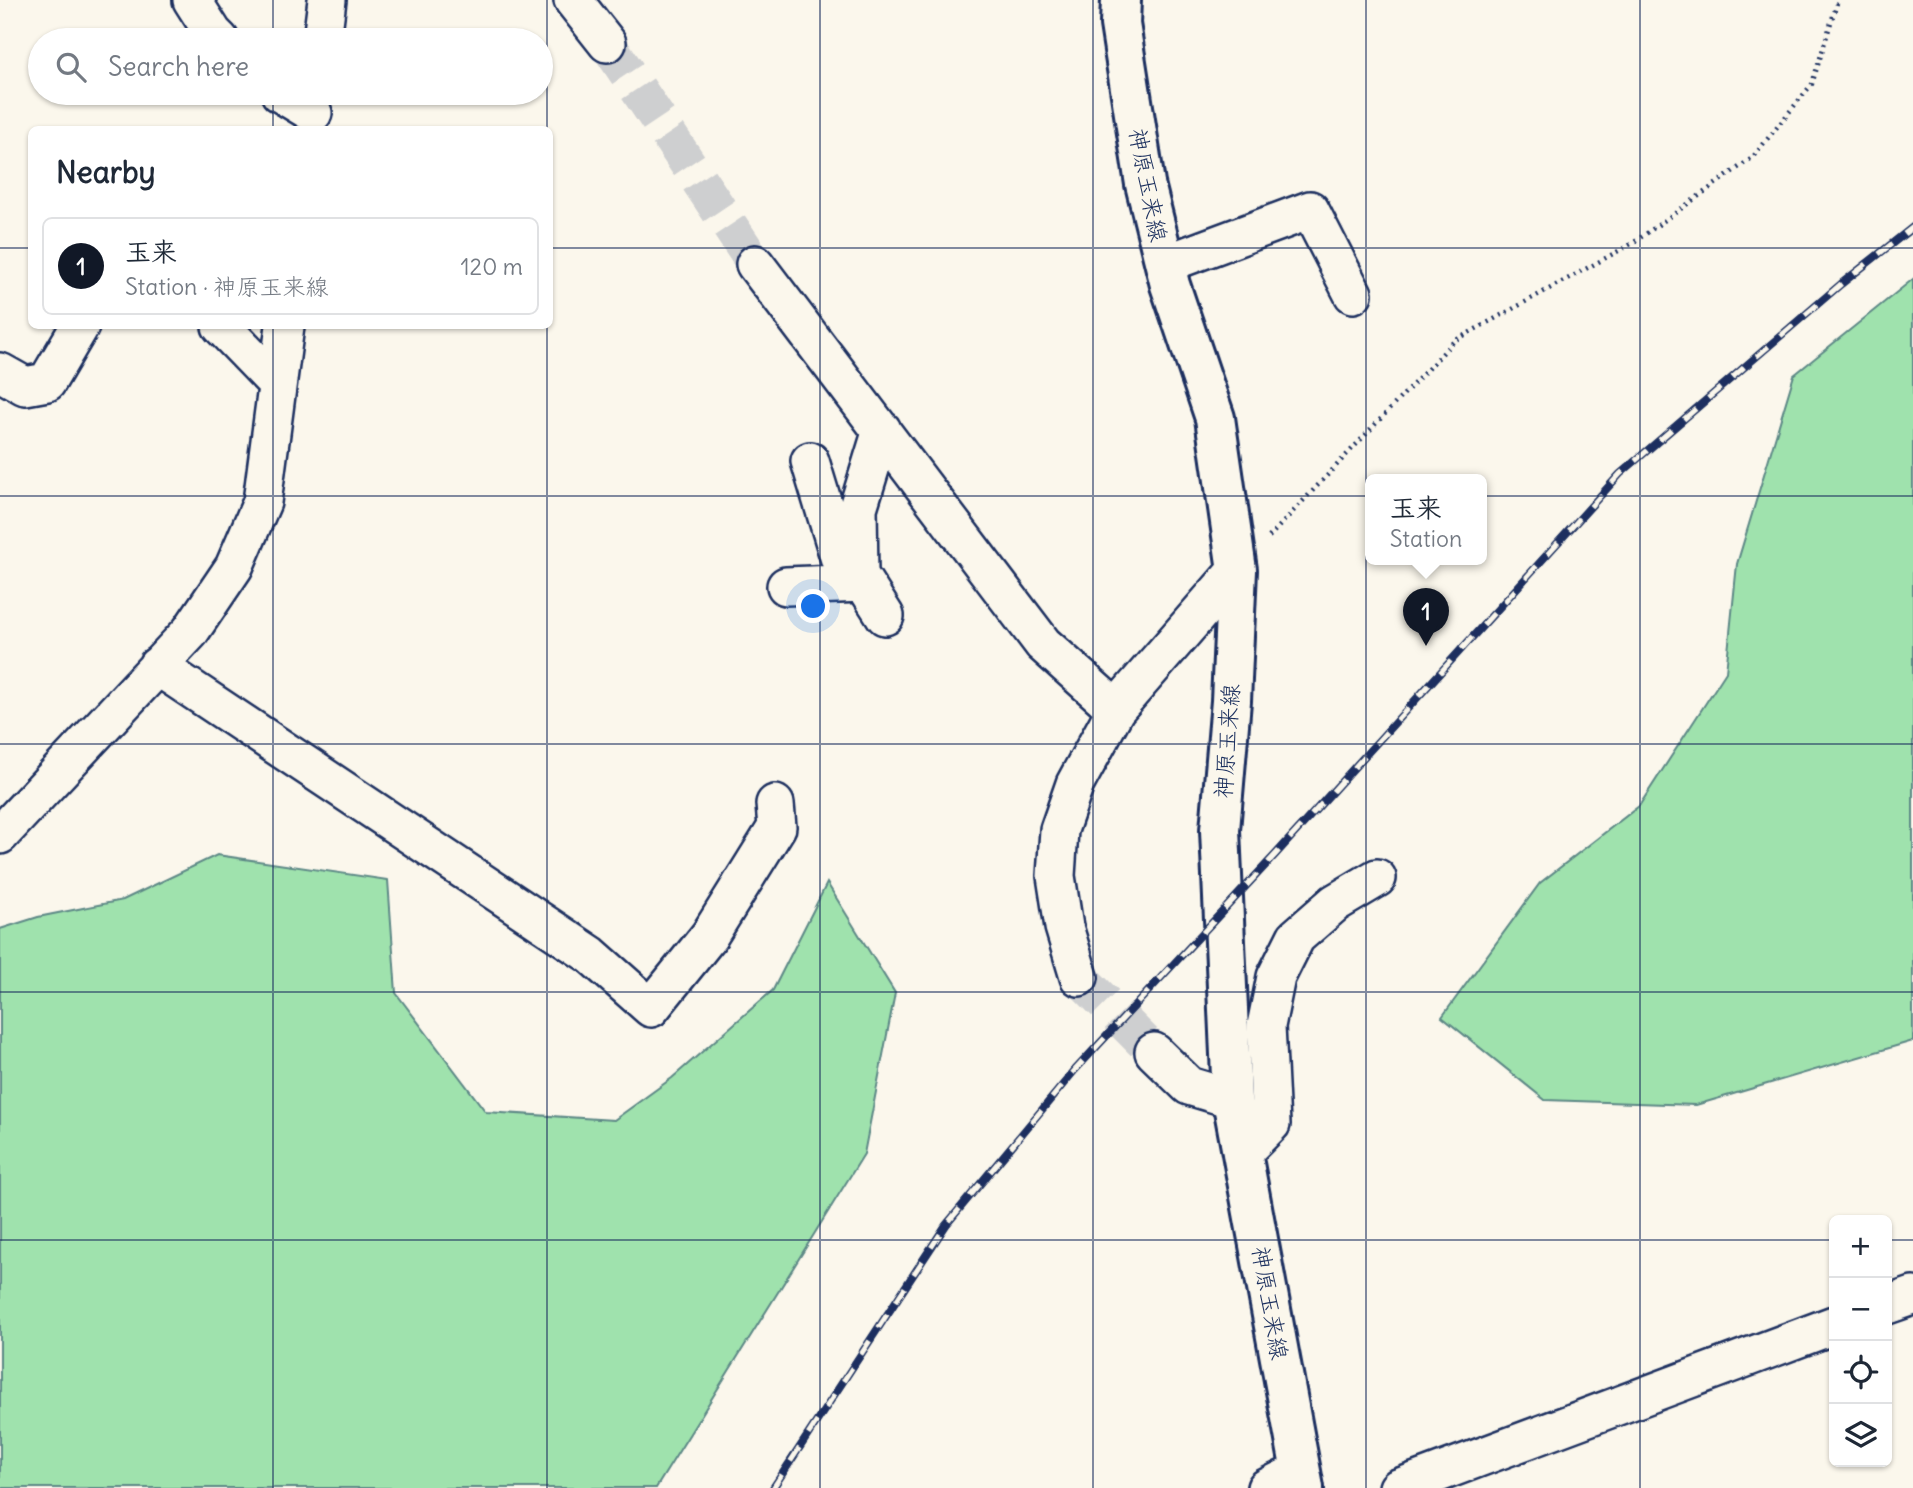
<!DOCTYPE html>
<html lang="en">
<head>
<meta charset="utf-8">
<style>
	body { margin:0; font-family:Delius,"Klee One",sans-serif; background:#f2f2f3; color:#1f2937 }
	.controls { position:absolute; right:21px; bottom:21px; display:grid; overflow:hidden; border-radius:10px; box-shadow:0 2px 5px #0004 }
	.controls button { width:63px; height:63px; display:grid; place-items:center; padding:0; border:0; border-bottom:2px solid #e0e1e3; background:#fff; color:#1f2937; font:35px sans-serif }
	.you { position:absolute; left:814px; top:607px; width:24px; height:24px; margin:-18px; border:5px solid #fff; border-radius:50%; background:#1a73e8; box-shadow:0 0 0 10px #1a73e833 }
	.badge { display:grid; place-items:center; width:46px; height:46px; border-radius:50%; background:#111827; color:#fff; font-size:23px; font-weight:700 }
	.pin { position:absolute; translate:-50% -58px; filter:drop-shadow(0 2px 4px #0008) }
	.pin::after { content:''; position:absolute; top:37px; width:24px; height:21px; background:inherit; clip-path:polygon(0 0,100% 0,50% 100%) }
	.popup { position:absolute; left:1365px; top:474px; width:122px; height:91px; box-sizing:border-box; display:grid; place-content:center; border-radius:10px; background:#fff; filter:drop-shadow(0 2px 5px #0005); font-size:23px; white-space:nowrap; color:#747a83 }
	.popup b { font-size:26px; color:#1f2937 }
	.popup::after { content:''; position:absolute; left:50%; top:100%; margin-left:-14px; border:14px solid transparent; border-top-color:#fff }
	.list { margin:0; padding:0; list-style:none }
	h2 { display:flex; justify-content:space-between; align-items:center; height:91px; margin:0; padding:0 28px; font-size:30px }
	h2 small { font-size:23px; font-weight:400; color:#747a83 }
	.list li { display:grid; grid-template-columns:46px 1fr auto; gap:21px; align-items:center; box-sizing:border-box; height:98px; margin:0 14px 14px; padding:0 14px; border:2px solid #e0e1e3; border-radius:10px }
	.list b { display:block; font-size:26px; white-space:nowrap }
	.list p { margin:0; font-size:23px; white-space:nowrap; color:#747a83 }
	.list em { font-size:23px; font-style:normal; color:#747a83 }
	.icon { flex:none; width:38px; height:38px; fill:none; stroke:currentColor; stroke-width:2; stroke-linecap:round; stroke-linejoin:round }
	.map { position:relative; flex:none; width:1913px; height:1488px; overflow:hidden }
	.search { position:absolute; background:#fff; box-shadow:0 2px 5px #0004; left:28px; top:28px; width:525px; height:77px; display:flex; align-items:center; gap:18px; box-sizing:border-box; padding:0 24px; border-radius:38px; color:#747a83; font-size:26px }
	.panel { position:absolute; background:#fff; box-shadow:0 2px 5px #0004; left:28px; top:126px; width:525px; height:203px; border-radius:10px }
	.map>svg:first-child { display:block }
</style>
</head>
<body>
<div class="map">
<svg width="1913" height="1488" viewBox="0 0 1913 1488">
	<rect width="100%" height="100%" fill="#fbf7ec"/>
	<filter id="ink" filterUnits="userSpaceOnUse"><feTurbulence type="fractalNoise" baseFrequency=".0143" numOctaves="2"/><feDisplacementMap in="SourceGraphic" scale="14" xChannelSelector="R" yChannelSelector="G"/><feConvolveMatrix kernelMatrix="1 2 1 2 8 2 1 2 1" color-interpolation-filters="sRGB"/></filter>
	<g filter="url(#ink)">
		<path fill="#9fe2ad" stroke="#5d8886" stroke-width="2" d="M1913,279v762l-217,64 -151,-5 -103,-83 98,-134 99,-77 87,-134 11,-108 57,-189z
			M217,855l171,25 8,113 90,119 128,8 58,-42 101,-88 54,-107 68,110 -31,161 -208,334h-656v-559l38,-12 85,-17z"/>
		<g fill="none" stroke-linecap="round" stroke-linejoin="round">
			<path stroke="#cecfd0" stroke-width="37" stroke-dasharray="37 18" stroke-linecap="butt" d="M607,43l148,221
				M1079,977l75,75"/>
			<defs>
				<path id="minor" d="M192,0l21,33 7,7
					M573,0l34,43
					M322,40l5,-40
					M280,93l33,20
					M755,264l288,380 73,65
					M1165,264l145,-54 43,84
					M221,326l56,58
					M0,372l25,14 22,-4 33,-56
					M882,430l-24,78 1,67 26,41
					M810,461l37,122
					M786,586l78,-3
					M157,666l434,289 60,53 58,-72 68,-109 -2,-23
					M0,835l190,-203 44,-65 28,-65 23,-176
					M1079,977l-15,-50 -8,-51 3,-46 16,-46 41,-75 121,-139
					M1154,1052l35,34 43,13
					M1242,1153l29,-29 -5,-98 10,-49 20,-40 39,-34 42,-25
					M1887,1305l26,-9
					M1266,1488l34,-17
					M1398,1488l436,-163"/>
				<path id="secondary" d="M1121,0l-1,24 25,160 25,101 45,133 22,152 -6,131 -11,129 12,269 72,389"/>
			</defs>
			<use href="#minor" stroke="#1b2f5e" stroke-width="42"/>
			<use href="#secondary" stroke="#1b2f5e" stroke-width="44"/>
			<path stroke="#1b2f5e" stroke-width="4.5" stroke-dasharray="2 5" stroke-linecap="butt" d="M1269,537l185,-196 179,-98 119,-85 60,-74 26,-84"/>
			<use href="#minor" stroke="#fbf7ec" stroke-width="37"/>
			<use href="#secondary" stroke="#fbf7ec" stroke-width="38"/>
			<defs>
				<path id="rail" d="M773,1488l173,-263 129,-155 200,-215 345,-381 221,-190 72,-57"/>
			</defs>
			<use href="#rail" stroke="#1b2f5e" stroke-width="8"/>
			<use href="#rail" stroke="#fbf7ec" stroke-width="5" stroke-dasharray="16" stroke-linecap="butt"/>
		</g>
	</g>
	<path fill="none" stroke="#1b2f5e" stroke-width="2" stroke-opacity="0.55" d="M273,0v40M547,0v130M820,0v1488M1093,0v1488M1366,0v1488M1640,0v1488M273,93v37M0,248h32M550,248h1363M273,326v1162M547,326v1162M0,496h1913M0,744h1913M0,992h1913M0,1240h1834M1887,1240h26"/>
	<g text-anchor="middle" stroke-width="5" stroke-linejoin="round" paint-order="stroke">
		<g font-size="23" fill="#1b2f5e" stroke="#fbf7ec">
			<text transform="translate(1148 185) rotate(79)" y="8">神原玉来線</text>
			<text transform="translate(1227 741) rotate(-86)" y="8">神原玉来線</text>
			<text transform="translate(1270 1303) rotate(80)" y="8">神原玉来線</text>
		</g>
	</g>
</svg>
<div class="controls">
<button>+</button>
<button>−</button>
<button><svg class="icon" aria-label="locate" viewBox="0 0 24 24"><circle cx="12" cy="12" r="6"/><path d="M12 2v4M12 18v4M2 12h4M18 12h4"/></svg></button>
<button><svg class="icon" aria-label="layers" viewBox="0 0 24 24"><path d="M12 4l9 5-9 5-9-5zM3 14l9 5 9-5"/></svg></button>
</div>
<div class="you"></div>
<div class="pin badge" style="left:1426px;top:646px">1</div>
<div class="popup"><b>玉来</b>Station</div>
<div class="search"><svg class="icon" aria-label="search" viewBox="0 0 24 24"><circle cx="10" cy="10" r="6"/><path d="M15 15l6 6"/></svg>Search here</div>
<section class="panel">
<h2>Nearby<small></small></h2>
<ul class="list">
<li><span class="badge">1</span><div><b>玉来</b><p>Station · 神原玉来線</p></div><em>120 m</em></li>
</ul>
</section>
</div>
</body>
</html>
